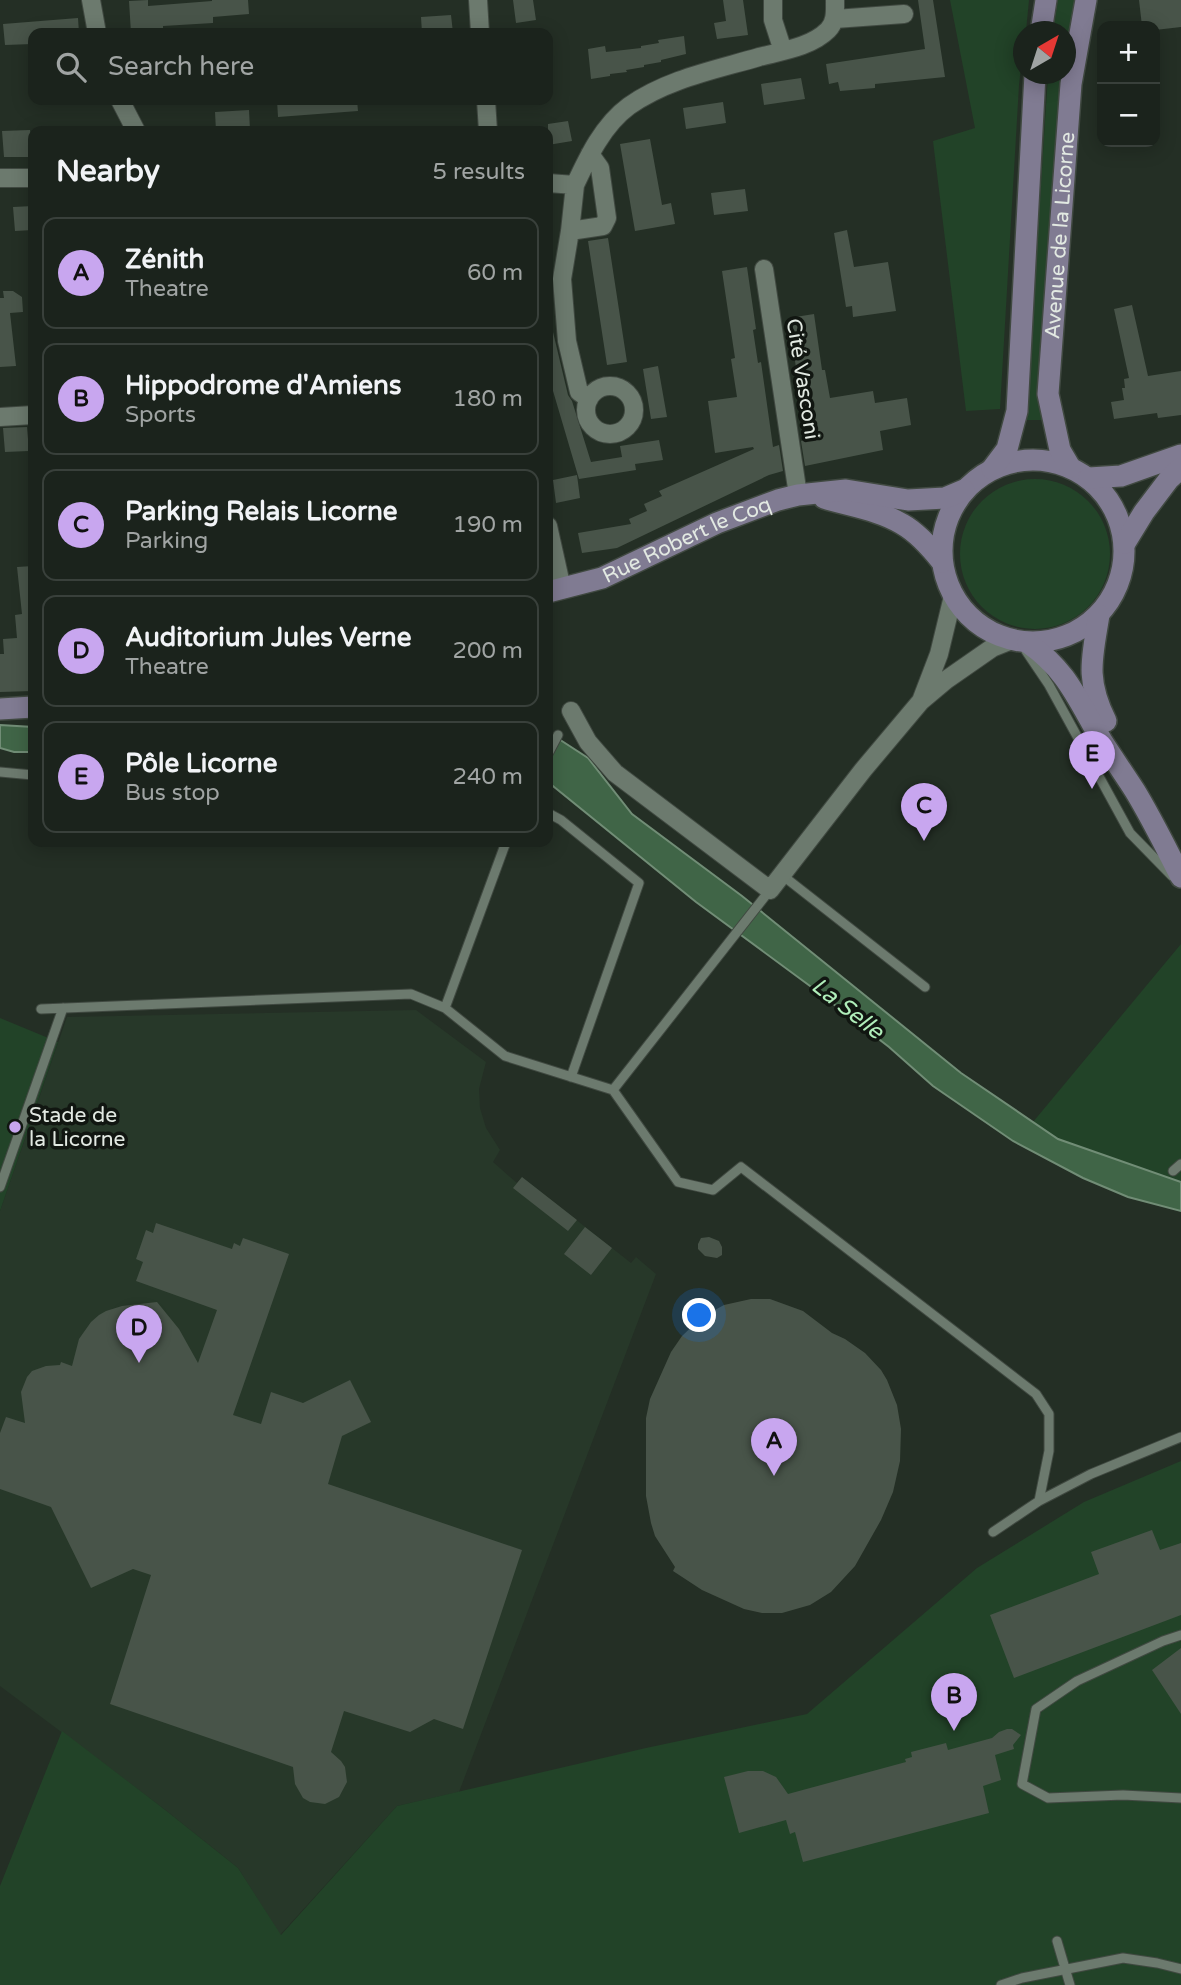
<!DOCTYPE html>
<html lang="en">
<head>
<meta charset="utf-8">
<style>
	body { margin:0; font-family:"Varela Round",sans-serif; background:#242b25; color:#f1f3f6 }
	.controls { position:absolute; right:21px; top:21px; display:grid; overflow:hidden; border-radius:14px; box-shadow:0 4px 18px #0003 }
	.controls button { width:63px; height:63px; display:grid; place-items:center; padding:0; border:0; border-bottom:2px solid #39403b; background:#1b231c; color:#f1f3f6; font:35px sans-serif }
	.compass { position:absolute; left:1013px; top:21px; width:63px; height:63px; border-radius:50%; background:#1b231c; box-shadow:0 4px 18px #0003; rotate:39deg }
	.you { position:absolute; left:700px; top:1316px; width:24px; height:24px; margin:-18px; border:5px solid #fff; border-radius:50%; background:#1a73e8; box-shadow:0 0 0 10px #1a73e833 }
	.badge { display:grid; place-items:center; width:46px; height:46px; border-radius:50%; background:#c8a6ef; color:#111; font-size:23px; font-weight:700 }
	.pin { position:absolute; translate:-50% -58px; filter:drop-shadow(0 2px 4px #0008) }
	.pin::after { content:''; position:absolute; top:37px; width:24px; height:21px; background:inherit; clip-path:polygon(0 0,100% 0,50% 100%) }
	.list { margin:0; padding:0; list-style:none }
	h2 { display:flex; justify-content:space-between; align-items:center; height:91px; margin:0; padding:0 28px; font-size:30px }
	h2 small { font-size:23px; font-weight:400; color:#a0a4a3 }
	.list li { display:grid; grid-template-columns:46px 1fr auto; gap:21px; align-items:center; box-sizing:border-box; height:112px; margin:0 14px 14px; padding:0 14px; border:2px solid #39403b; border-radius:14px }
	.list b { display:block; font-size:26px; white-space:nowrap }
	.list p { margin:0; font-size:23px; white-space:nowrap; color:#a0a4a3 }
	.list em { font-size:23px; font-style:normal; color:#a0a4a3 }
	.icon { flex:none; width:38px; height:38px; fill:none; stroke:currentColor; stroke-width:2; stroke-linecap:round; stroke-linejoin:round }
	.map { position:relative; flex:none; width:1181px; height:1985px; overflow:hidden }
	.search { position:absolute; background:#1b231c; box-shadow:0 4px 18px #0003; left:28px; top:28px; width:525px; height:77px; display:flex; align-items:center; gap:18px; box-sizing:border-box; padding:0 24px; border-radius:14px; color:#a0a4a3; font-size:26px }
	.panel { position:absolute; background:#1b231c; box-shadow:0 4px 18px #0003; left:28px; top:126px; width:525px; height:721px; border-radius:14px }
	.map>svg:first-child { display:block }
</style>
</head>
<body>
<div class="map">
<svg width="1181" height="1985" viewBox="0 0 1181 1985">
	<rect width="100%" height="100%" fill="#242f25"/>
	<path fill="#273829" d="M416,1010l70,52 -7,27 1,19 6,20 14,22 -7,12 24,21 5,-6 109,86 5,-6 20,17 -197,518 -62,14 -117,129 -42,-67 -74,-59 -164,-123v-475l67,-194z"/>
	<path fill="#224328" d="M950,0h79l-3,31 -2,1 -1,18 -4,35 -19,324 -34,2 -33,-270 42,-13z
		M1058,0h17l-9,56v-24h-13z
		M1048,74h14l-21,314 1,32h-16z
		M960 554a75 75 0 1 1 150 0a75 75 0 1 1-150 0Z
		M1181,944v238l-123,-43 -25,-17z
		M0,1018l58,24 -58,169z
		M1181,1461v524h-1181v-99l62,-155 102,78 74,59 43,67 116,-129 249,-58 161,-34 170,-146 107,-66z"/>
	<path fill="#406547" stroke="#718d76" stroke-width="2" d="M0,725l33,2v25h-19l-14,-4z
		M548,732l40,26 44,56 110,82 219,177 97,66 123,43v29l-53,-14 -45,-19 -70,-37 -80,-55 -44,-39 -79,-61 -114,-84 -148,-120z"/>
	<path fill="#485449" d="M148,0v6l64,-5v-1h36l1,14 -36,3v6l-50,3v4h-13v3h-19l-2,-32z
		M513,0h20l3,20 -20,3z
		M723,0h20l5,35 -31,4 -3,-16 12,-2z
		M918,0h15l12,77 -70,7v4l-35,3 -2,-9 -9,2 -3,-20 99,-15z
		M1139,0h42v27l-26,3v-4h-13z
		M451,15l2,18h-31l-1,-16z
		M78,18l1,15h-46v11l-28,1 -2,-21z
		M684,36l2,18 -25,6v2l-17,3v2l-18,3 1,2 -17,2v2l-19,3 -3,-30 17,-3 1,6 35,-4v-2l18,-3 -1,-3z
		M801,78l4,21 -41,6 -3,-21z
		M277,100h80l1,11 -80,6z
		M723,102l3,21 -40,6 -3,-21z
		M249,110l1,20 -34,1 -1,-19z
		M568,121l4,20 -24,4v-21z
		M30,130l1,8 2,-1v20h-29l-2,-26z
		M650,139l12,66 9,-2 4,21 -40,7 -15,-87z
		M745,189l3,22 -34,4 -3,-22z
		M33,206v24l-18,1 -2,-24z
		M847,230l7,37 34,-5 8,49 -43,6 -1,-11 -6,1 -12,-74z
		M608,238l19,124 -20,3 -19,-124z
		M747,267l9,62 -3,1 5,33 3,-1 12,85 6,-2 4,26 -14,4 -152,73 -35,5 -4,-20 53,-9 -2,-5 18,-8 -3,-7 18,-8 -3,-5 95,-42 -1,-2 -38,6 -7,-52 29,-4 -6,-38 4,-1 -13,-87z
		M3,291h10l9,6 1,15 -13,1 6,53 -16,1v-69h4z
		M1132,305l16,71 33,-5v44l-23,3 -1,-5 -43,6 -3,-17 13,-2 -2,-12h3l-1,-9 5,-1 -15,-69z
		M814,314l8,56h3l5,28 43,-7 2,12 32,-5 4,27 -31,6 3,19 -78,16 -4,-25 5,-2 -17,-121z
		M548,332h5l15,63 4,6 19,61 31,-5 -2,-11 39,-6 4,20 -28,4 1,6 -57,9 -31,-105z
		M658,366l9,51 -16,2 -8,-50z
		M27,427l2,24 -24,1 -2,-24z
		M577,475l3,23 -24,5 -3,-23z
		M33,566v125l-33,1v-38h4l-1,-15 14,-1 -2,-23 7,-1 -5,-47z
		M522,1177l55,43 -9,11 -55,-43z
		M156,1223l76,26 2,-6 6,3 3,-8 46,16 -56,161 28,9 10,-32 32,11 47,-23 21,42 -29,14 -14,48 194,66 -59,179 -29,-10 -24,13 -66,-21 -13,41 10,9 4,6 2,15 -8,15 -14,7 -15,-2 -7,-4 -8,-14 -2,-17 -183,-63 41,-129 -18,-6 -42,19 -40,-81 -51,-18v-56l6,-16 19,6 -4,-31 6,-15 5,-6 14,-5 14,-1 1,-3 11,4 7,-27 12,-17 8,-7 7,-4 16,-5 35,-4 22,27 19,34 19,-53 -81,-29 7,-19 -7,-3 10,-29 7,3z
		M585,1227l27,21 -21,27 -27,-21z
		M709,1237l10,4 3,6v8l-5,3 -12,-2 -7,-7v-5l3,-6z
		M751,1299h19l33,12 29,22 13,6 20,14 16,17 6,10 10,25 4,24 -1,32 -7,31 -12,28 -26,46 -24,26 -21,13 -28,8h-20l-18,-4 -42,-19 -29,-19 2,-4 -20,-31 -4,-13 -5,-27v-78l4,-19 21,-47 11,-16 20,-19 22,-12z
		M1152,1530l8,20 21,-7v72l-167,63 -24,-63 109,-41 -8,-22z
		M1181,1648v66l-29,-44z
		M1007,1729h5l9,6 -8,10 1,4 -19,6 6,25 -18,6 6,27 -186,49 -8,-30 -5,2 -4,-14 -47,13 -15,-56 24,-6h15l13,6 12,17 118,-32 -1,-3 7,-2 -1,-5 35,-9 2,7 44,-12 7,-6z"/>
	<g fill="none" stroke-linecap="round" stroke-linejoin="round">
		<defs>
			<path id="lane" d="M1026,651l23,34 81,148 42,43
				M548,754l10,-19
				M0,772l33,3
				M548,813l13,7 78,63 -68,194
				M506,842l-61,166 60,48 108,34 65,92 35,8 28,-23 295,227 13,20v37l-10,50
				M782,875l143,112
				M41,1009l370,-15 34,14
				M613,1090l157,-200
				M1173,1171l8,-7
				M0,1187l63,-179
				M993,1532l46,-31 52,-27 90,-37
				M1181,1635l-18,6 -86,40 -41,28 -14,75 26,14 75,-3 58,3
				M1057,1941l13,44
				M1001,1985l21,-7 101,-20 34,5 24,6"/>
			<path id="street" d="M91,0l6,33
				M478,0l2,33
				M773,0v20l10,31
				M835,19l69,-5
				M120,100l16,31
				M486,100l2,31
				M0,178h33
				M548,183l27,2c13,-28 28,-60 54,-79 38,-27 86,-36 130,-49 23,-6 52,-10 69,-27 8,-8 7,-19 7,-30
				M575,185l-5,46 -8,48 5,62 12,51 10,7
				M570,231l33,-5 4,-8 -7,-50 -10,-14
				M764,269l34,226
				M586 410a24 24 0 1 1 48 0a24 24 0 1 1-48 0Z
				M0,417l33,-2
				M548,526l14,63
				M921,701l18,-47 14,-58
				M571,711l17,31 27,31 155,117 93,-120 58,-69 25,-21 46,-32 20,-8"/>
			<g id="secondary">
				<path d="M1041,32l5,-32"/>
				<circle cx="1033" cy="551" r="91"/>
				<path id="s1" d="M1070,467l-10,-17 -12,-56 23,-310 15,-84"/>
				<path d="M992,469l15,-20 10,-38 18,-337"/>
				<path d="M1089,478l32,-2 60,-21"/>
				<path d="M824,498c25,8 55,12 78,26 16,9 29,24 40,38"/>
				<path d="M1125,543l19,-31 25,-33 12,-11"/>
				<path id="s2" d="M548,592l54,-14 115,-55 61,-23 20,-5 48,-5 62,10 37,-2 19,-8"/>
				<path d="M1099,615c-7,43 -14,64 7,106"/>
				<path d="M1028,643c40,28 50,58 74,98 11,17 22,33 33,50 17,28 31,57 46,86"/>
				<path d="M0,709l33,-2"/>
			</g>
		</defs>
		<use href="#lane" stroke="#404941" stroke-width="11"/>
		<use href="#street" stroke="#404941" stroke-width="20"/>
		<use href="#secondary" stroke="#404941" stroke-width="24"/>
		<use href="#lane" stroke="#6c7a6e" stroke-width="9"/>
		<use href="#street" stroke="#6c7a6e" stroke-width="18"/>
		<use href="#secondary" stroke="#807b92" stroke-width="21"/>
	</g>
	<circle fill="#c8a6ef" stroke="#111611" stroke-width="2.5" cx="15" cy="1127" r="7"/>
	<g text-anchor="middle" stroke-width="7" stroke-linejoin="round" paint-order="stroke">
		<g font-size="21" fill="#e2e9e2" stroke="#111611">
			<text dy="7" stroke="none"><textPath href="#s1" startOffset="236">Avenue de la Licorne</textPath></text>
			<text transform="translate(803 379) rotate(81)" y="7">Cité Vasconi</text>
			<text dy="7" stroke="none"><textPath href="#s2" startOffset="149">Rue Robert le Coq</textPath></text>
		</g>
		<g font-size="21" fill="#e2e9e2" stroke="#111611" text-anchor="start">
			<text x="29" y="1122">Stade de<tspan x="29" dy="24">la Licorne</tspan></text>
		</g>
		<g font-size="23" font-style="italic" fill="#b0eeba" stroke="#111611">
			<text transform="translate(848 1008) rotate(38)" y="8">La Selle</text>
		</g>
	</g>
</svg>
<div class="controls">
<button>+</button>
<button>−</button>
</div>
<svg class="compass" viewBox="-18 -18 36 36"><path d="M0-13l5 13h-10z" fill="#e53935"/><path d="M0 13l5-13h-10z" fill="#a0a4a3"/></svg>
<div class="you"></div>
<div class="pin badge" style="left:774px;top:1476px">A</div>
<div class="pin badge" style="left:954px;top:1731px">B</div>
<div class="pin badge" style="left:924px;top:841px">C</div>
<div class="pin badge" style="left:139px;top:1363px">D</div>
<div class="pin badge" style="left:1092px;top:789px">E</div>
<div class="search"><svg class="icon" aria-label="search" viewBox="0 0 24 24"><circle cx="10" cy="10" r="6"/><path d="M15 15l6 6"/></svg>Search here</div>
<section class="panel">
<h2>Nearby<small>5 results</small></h2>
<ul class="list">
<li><span class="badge">A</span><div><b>Zénith</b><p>Theatre</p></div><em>60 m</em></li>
<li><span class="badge">B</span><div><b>Hippodrome d'Amiens</b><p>Sports</p></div><em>180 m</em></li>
<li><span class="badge">C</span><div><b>Parking Relais Licorne</b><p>Parking</p></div><em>190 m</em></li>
<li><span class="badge">D</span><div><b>Auditorium Jules Verne</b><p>Theatre</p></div><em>200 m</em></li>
<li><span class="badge">E</span><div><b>Pôle Licorne</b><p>Bus stop</p></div><em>240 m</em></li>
</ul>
</section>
</div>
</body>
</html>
